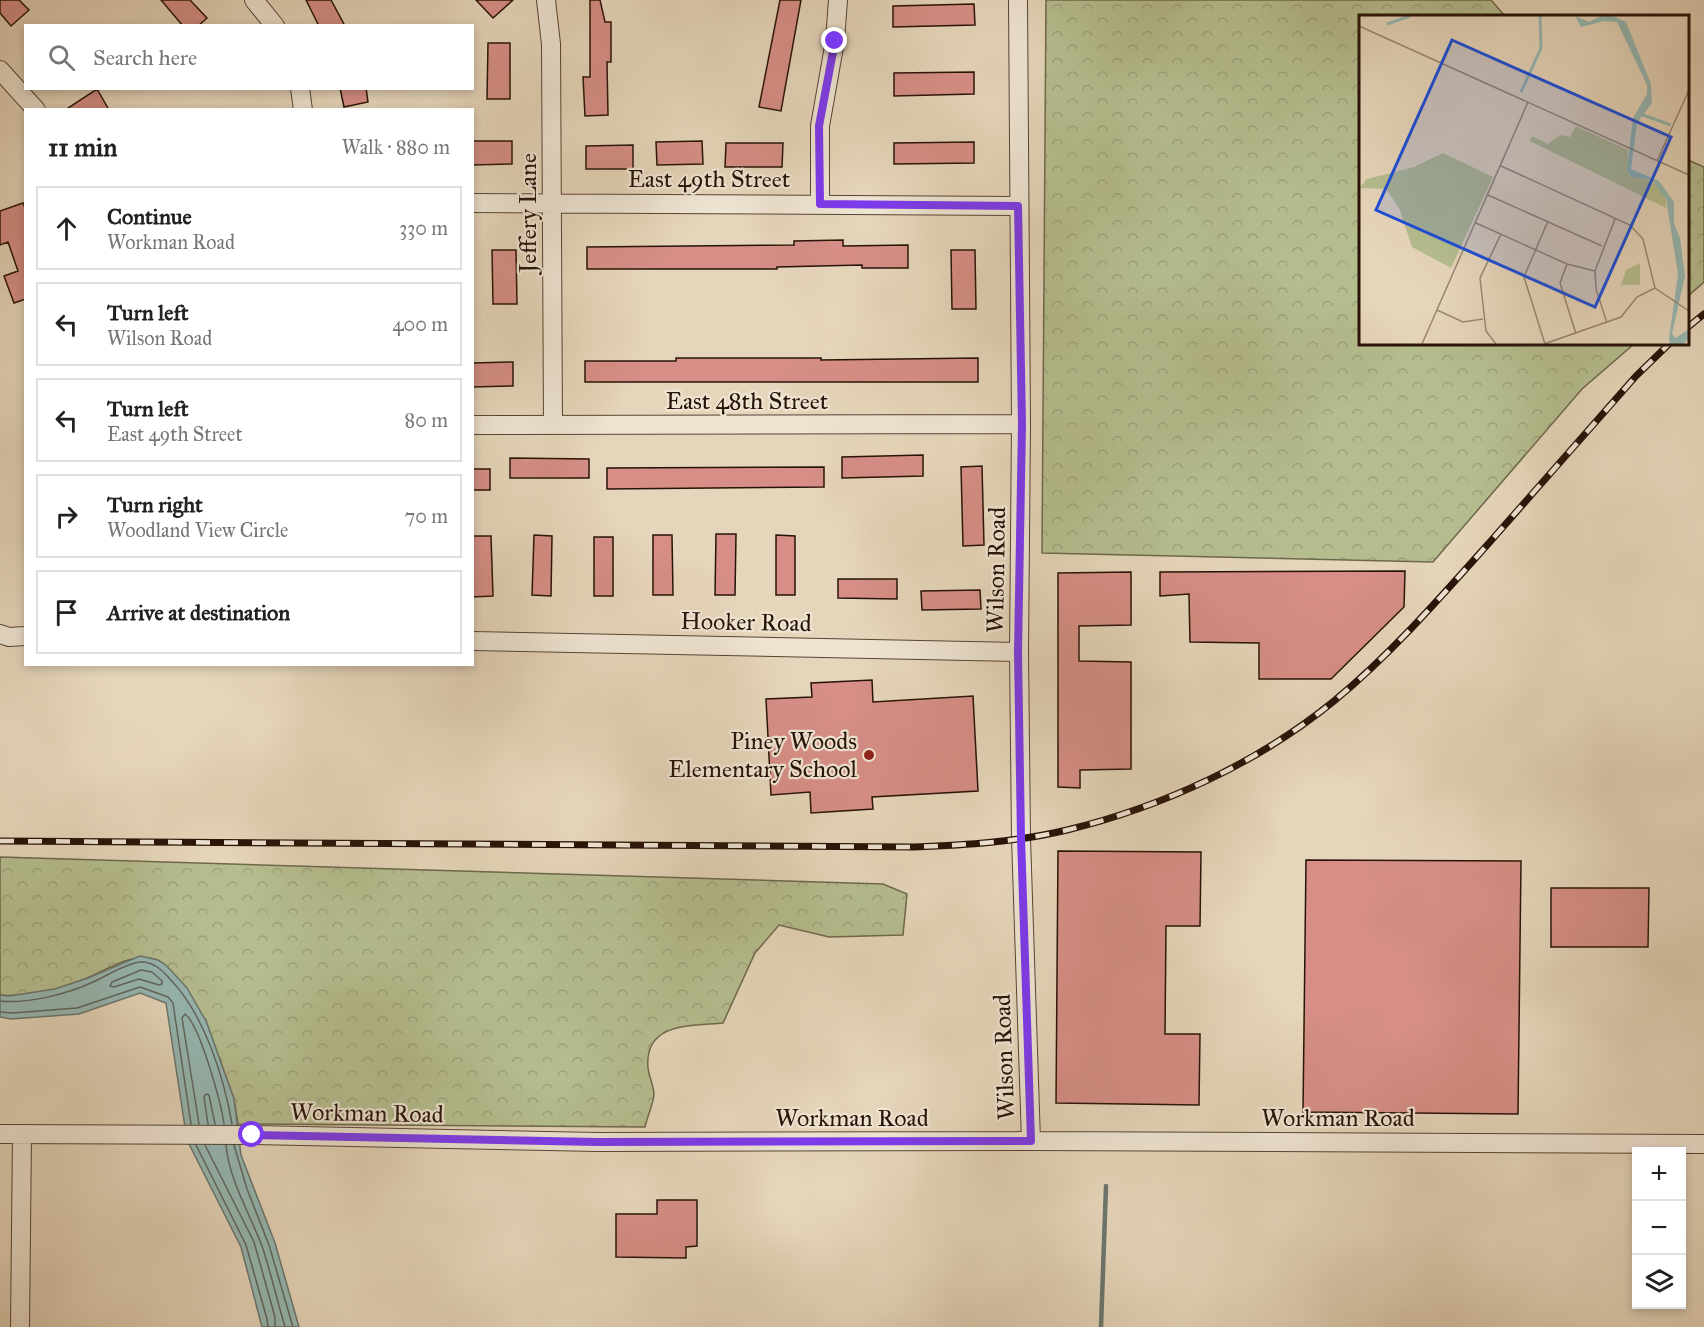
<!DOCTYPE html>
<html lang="en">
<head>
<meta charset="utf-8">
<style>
	body { margin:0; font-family:"IM FELL Great Primer",serif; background:#f2f2f2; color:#222 }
	.controls { position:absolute; right:18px; bottom:18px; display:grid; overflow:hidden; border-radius:0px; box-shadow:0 3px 9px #0003 }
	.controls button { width:54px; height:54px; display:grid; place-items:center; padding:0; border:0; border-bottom:2px solid #e0e0e0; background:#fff; color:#222; font:30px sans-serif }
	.stop { position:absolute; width:18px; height:18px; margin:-14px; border:4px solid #7c3aed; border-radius:50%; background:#fff }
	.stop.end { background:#7c3aed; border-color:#fff; box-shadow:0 2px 6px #0008 }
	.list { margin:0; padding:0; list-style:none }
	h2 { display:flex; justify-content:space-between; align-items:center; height:78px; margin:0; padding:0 24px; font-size:26px }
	h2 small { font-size:20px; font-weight:400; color:#767676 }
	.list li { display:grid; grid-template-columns:39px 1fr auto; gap:18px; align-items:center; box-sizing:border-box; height:84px; margin:0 12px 12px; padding:0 12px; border:2px solid #e0e0e0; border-radius:0px }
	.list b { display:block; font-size:22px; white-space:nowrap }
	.list p { margin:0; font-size:20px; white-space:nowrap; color:#767676 }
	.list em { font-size:20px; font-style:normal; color:#767676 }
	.icon { flex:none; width:33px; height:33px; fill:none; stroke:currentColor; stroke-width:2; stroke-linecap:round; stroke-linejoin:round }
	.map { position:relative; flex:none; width:1704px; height:1327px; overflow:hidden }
	.search { position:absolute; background:#fff; box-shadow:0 3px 9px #0003; left:24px; top:24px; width:450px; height:66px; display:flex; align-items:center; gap:15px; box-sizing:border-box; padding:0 21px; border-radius:0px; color:#767676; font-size:22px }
	.panel { position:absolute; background:#fff; box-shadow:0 3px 9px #0003; left:24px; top:108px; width:450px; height:558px; border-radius:0px }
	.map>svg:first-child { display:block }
</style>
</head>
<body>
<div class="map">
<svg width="1704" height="1327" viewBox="0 0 1704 1327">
	<defs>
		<pattern id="forest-crowns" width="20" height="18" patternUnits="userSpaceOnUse" patternTransform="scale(1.5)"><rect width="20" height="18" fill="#b5bd8f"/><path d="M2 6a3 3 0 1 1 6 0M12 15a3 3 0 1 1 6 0" fill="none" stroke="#9ca27a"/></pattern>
	</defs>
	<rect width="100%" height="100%" fill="#e5d5ba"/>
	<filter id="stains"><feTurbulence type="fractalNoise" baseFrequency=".00333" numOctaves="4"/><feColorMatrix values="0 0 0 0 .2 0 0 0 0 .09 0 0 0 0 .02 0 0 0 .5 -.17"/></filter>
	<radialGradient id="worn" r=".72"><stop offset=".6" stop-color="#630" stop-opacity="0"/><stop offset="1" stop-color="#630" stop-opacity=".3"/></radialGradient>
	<path fill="url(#forest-crowns)" stroke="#6e684c" stroke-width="1.5" d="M1046,0h445l14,16h-145v328h274l-52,45 -149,173 -391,-9z
		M1688,160l16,7v115l-16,14z
		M0,857l883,27 24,10 -4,41 -74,2 -50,-12 -24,28 -32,70c-32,3 -79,-1 -75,45 1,9 6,18 6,27 -1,10 -7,22 -9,32l-407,-3 -4,-25 -28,-78 -48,-61c-27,-8 -47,8 -71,18 -24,11 -61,20 -87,17z"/>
	<path fill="#96b8b3" stroke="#6a766f" stroke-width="1.5" d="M140,956l18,4 8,5 21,23 19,33 28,78 7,56 34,88 24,84h-37l-21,-80 -54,-107 -21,-137 -26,-10 -61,21 -68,5 -11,-2v-22l9,1 46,-7 33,-11z"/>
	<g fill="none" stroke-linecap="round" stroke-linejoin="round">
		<path stroke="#5f665e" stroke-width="1.5" d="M141,970l11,2 10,9v3l-3,1 -20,-6 -25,8 -4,-1 2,-4z
			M0,1001c27,3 68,-7 93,-19 14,-6 31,-18 47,-20 13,-1 22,8 30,17 34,35 54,98 62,145
			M0,1012l12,1 65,-5 63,-21 28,10 5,6 18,121
			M199,1124l-17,-106 3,-4c15,11 36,89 39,110
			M208,1124l-4,-27 2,-3 3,1 6,29
			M196,1145l50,100 21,74 1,8
			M205,1145l49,97 21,75v10
			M226,1145c3,35 24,69 36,101 9,27 15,54 23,81
			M234,1145l13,44 22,56 24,82"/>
		<path stroke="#6a766f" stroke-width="4.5" d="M1101,1327l5,-141"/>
	</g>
	<path fill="#d68e86" stroke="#281308" stroke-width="1.5" d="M0,0h19l10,10 -18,16 -11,-13z
		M161,0h29l17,18 -9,8h-15z
		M306,0h25l14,26h-26z
		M476,0h37l-20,18z
		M590,0h10l5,22h6v40h-4l1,53 -23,1 -2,-39h7z
		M780,0h21l-20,111 -22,-4z
		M974,4l1,21 -82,2v-21z
		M488,43h22v56h-23z
		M974,72v22l-80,2v-23z
		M340,88h26l2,14 -24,5z
		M97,89l12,21h-44z
		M472,141h40v23l-40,1z
		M702,141l1,23 -46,1 -1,-23z
		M974,142v21l-80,1v-21z
		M726,143h57l-1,24h-57z
		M633,145v24h-47v-23z
		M23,203l3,7v89l-12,4 -10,-27 14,-5 -10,-29 -8,3v-34z
		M843,240v6l65,-1v23h-46v-3l-85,2v2h-190v-22l207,-2v-4z
		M492,250h24l1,54h-24z
		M951,250h24l1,59h-24z
		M676,358h145v2l157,-2v24h-393v-21h91z
		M513,362v24l-41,1v-24z
		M923,455v21l-81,2v-21z
		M510,458l79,1v19h-79z
		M982,466l2,79 -21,1 -2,-79z
		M824,467v20l-217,2v-21z
		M472,469h18v21h-18z
		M716,534h20l-1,61h-20z
		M534,535l18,1 -1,60 -19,-1z
		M653,535h19l1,60h-20z
		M776,535l19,1v59h-19z
		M472,536h19l2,60 -21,1z
		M594,537h19v59h-19z
		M1405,571l-1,36 -73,72h-72v-36l-69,-1 -1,-48 -29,2v-24z
		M1131,572v53l-52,1v35l52,1v107l-51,1v18l-22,-1v-214z
		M838,579h59v20l-59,-1z
		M980,590l1,19 -59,1 -1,-19z
		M872,680l1,22 100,-6 5,95 -106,6 1,12 -62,4 -1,-21 -39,3 -5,-96 46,-2 -1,-14z
		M1058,851l143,1 -1,74h-34l-1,108h35l-1,71 -143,-2z
		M1306,860l215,1 -3,253 -215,-2z
		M1551,888h98l-1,59h-97z
		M657,1200h40v46l-11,1v11l-70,-1v-43h41z"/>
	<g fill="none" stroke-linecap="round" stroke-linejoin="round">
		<defs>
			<path id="minor" d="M254,0l21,26
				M546,0l5,44 2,381
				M1018,0l3,424 -2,228 2,186 10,303
				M0,70l36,40
				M300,88l3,22
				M472,203l546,3
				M820,204v-78l15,-85 3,-41
				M472,425l549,-1
				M0,634l9,3 17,-1
				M472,641l547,11
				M0,1134l252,1 346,7 433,-1 673,3
				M20,1327l2,-193"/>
		</defs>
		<use href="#minor" stroke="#574434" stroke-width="20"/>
		<use href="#minor" stroke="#eee4d2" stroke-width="18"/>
		<defs>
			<path id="rail" d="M1688,327l16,-13
				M0,841l914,6c51,-2 103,-5 153,-17 95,-23 191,-67 267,-129 57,-47 106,-103 155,-158 49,-56 98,-111 147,-167l33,-32"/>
		</defs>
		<use href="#rail" stroke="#281308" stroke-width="7"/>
		<use href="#rail" stroke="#eee4d2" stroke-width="4.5" stroke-dasharray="14" stroke-linecap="butt"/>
	</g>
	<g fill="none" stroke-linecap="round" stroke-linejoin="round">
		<path stroke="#7c3aed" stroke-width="8" d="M252,1135l346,7 433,-1 -10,-303 -3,-186 4,-228 -4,-218 -198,-2 -1,-78 16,-85"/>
	</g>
	<circle fill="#8f2418" stroke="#eee4d2" stroke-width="2" cx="869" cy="755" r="6"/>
	<g text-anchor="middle" stroke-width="4.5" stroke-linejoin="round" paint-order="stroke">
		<g font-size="24" fill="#281308" stroke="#eee4d2">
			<text x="709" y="187">East 49th Street</text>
			<text transform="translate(528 213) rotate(-90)" y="8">Jeffery Lane</text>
			<text x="747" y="409">East 48th Street</text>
			<text transform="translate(996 570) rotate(-89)" y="8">Wilson Road</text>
			<text transform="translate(746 622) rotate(1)" y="8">Hooker Road</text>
			<text transform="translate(1004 1057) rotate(-92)" y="8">Wilson Road</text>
			<text transform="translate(367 1113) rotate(1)" y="8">Workman Road</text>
			<text x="852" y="1126">Workman Road</text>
			<text x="1338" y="1126">Workman Road</text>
		</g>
		<g font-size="24" fill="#281308" stroke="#eee4d2" text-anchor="end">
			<text x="857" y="749">Piney Woods<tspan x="857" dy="28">Elementary School</tspan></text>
		</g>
	</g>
	<g transform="translate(1359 15)">
		<rect width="330" height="330" fill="#e5d5ba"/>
		<path d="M217,111l52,24 1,25 25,7 11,15 1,11 -136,-67 2,-5 16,8 12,-9 10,2zM84,138l50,24 -42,91 -39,-21 -13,-39 -13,-19 -27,-1 8,-9 47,-12z" fill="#b5bd8f"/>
		<path d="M281,248v22h-19l5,-15z" fill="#b5bd8f"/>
		<path d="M216,1l14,6 12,-6h12l13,6 25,62 1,19 -15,20 -6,46 28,12 15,21v22l6,14 5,38 -13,58 4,4 13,-9v9l-6,6h-13l-1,-5 9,-65 -12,-75 -14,-19 -21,-3 -4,-7 6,-52 14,-24v-9l-30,-63 -13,-1 -23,6z" fill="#96b8b3"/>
		<path fill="none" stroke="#96b8b3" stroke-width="3" d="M28,9l23,-8M162,77l20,-44 -1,-32M281,99l31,11"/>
		<path fill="none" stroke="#998773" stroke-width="1.5" d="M0,11l330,149M298,146l32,-71M142,151l129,59 13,14 12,49 34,23M129,180l114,51M117,208l91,41 28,7M208,249l-7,19 16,51M78,295l26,12 20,-3M248,308l-11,-34 -1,-18 20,-52M63,329l106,-242M137,329l-10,-13 -6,-53 21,-44M185,329l77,-27 16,-20 18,-9M186,329l-21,-67 24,-56"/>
		<path fill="#1d4ed8" fill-opacity="0.15" stroke="#1d4ed8" stroke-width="3" d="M93,25l219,97 -76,170 -219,-97z"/>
		<rect width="330" height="330" fill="none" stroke="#281308" stroke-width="3"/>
	</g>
	<rect width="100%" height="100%" filter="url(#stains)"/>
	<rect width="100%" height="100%" fill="url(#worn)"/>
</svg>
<div class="controls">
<button>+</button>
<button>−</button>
<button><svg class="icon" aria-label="layers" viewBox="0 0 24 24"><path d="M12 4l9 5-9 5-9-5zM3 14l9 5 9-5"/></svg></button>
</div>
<div class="stop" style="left:252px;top:1135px"></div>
<div class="stop end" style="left:835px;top:41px"></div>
<div class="search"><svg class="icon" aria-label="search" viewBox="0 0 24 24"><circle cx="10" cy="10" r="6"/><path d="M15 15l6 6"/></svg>Search here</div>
<section class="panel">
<h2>11 min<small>Walk · 880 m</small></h2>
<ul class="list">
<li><svg class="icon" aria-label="ahead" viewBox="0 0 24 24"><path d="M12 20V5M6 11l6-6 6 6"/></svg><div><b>Continue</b><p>Workman Road</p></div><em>330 m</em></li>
<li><svg class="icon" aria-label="left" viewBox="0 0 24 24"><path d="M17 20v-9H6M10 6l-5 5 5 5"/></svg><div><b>Turn left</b><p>Wilson Road</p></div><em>400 m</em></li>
<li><svg class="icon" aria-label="left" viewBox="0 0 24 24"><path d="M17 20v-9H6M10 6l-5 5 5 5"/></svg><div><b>Turn left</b><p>East 49th Street</p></div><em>80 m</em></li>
<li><svg class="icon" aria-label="right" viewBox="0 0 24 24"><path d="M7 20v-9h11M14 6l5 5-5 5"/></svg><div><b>Turn right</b><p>Woodland View Circle</p></div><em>70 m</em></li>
<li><svg class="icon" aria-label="arrive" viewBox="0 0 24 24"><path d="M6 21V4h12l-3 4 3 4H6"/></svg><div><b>Arrive at destination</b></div></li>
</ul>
</section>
</div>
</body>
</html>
